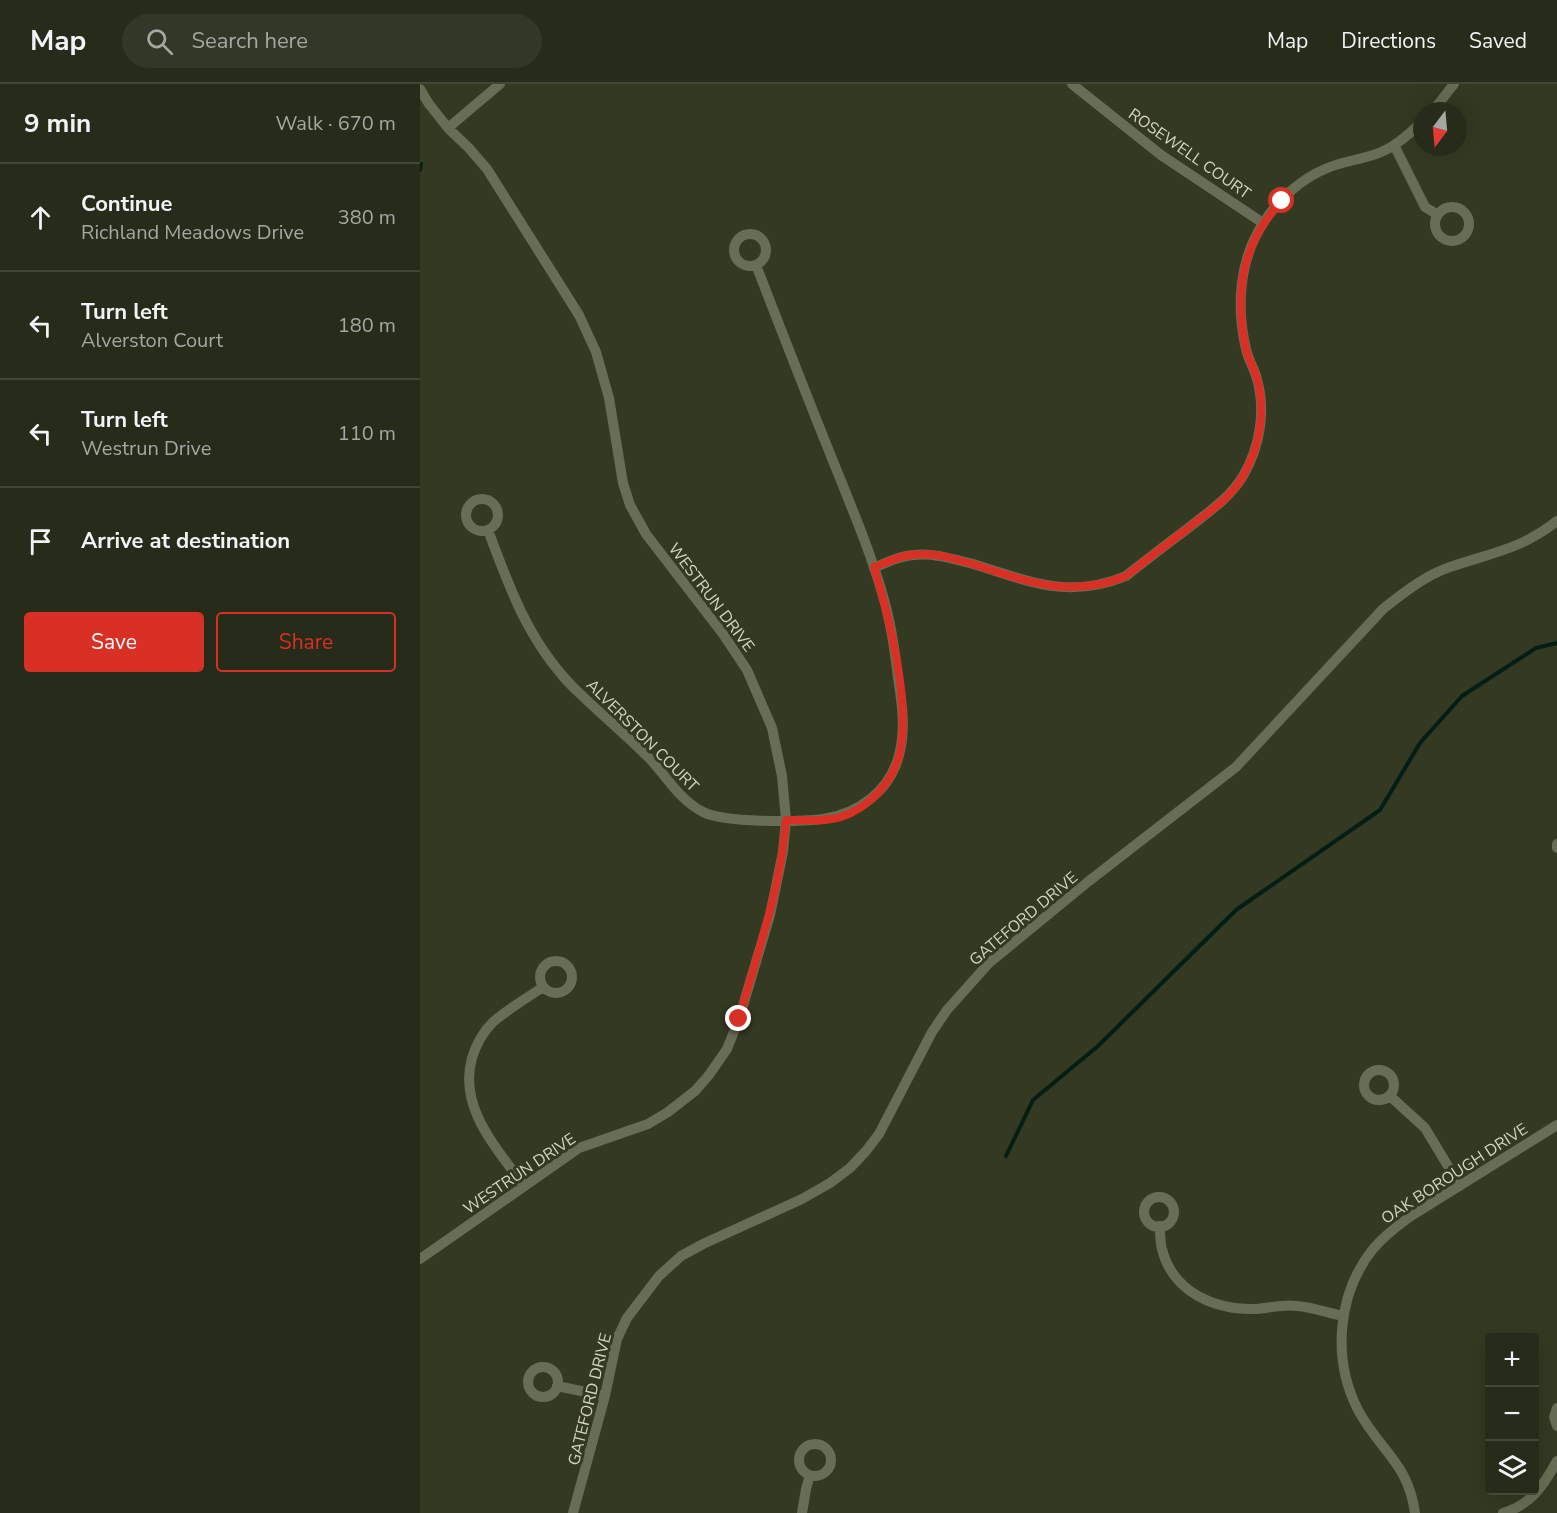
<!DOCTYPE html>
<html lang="en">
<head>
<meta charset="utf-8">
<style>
	body { margin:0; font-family:"Nunito Sans",sans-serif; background:#333727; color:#f1f3f6 }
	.controls { position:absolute; right:18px; bottom:18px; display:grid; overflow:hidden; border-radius:6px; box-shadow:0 6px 24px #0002 }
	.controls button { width:54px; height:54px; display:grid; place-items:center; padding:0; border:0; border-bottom:2px solid #434739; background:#272b1a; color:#f1f3f6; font:30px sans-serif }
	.compass { position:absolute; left:993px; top:18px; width:54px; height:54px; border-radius:50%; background:#272b1a; box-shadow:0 6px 24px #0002; rotate:196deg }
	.stop { position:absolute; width:18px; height:18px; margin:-14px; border:4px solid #d93025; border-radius:50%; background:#fff }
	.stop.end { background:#d93025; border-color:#fff; box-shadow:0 2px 6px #0008 }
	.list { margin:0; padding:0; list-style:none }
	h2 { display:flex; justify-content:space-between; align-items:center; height:78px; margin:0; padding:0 24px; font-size:26px }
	h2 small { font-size:20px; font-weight:400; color:#a4a7a2 }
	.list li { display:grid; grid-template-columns:39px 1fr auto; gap:18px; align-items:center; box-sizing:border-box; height:108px; padding:0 24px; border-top:2px solid #434739 }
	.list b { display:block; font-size:22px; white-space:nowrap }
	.list p { margin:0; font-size:20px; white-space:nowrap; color:#a4a7a2 }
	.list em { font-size:20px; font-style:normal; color:#a4a7a2 }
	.actions { display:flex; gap:12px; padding:18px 24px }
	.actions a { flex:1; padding:14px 0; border:2px solid #d93025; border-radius:6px; text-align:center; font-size:21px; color:#d93025 }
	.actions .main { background:#d93025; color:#fff }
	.icon { flex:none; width:33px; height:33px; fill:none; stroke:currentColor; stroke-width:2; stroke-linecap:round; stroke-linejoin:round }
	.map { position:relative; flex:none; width:1137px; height:1429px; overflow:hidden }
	header { display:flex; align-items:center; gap:36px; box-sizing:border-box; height:84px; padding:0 30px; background:#272b1a; border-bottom:2px solid #434739 }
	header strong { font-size:28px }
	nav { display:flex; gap:33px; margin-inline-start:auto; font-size:21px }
	.search { width:420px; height:54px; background:#333727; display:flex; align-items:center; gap:15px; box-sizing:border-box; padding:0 21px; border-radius:33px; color:#a4a7a2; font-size:22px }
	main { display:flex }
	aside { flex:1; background:#272b1a }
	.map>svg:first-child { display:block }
</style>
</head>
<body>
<header>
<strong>Map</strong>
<div class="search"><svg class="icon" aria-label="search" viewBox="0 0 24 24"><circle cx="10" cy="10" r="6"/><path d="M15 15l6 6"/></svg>Search here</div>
<nav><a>Map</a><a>Directions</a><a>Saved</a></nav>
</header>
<main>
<aside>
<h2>9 min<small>Walk · 670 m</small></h2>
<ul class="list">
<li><svg class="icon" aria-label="ahead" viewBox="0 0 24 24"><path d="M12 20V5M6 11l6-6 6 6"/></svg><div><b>Continue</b><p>Richland Meadows Drive</p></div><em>380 m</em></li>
<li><svg class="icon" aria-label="left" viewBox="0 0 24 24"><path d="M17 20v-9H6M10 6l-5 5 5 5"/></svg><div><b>Turn left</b><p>Alverston Court</p></div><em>180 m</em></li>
<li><svg class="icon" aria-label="left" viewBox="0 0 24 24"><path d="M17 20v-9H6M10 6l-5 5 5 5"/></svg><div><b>Turn left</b><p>Westrun Drive</p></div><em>110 m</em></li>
<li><svg class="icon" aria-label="arrive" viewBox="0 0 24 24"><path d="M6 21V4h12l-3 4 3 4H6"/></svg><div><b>Arrive at destination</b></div></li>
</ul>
<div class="actions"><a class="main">Save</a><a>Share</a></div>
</aside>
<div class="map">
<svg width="1137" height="1429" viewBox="0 0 1137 1429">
	<rect width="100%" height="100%" fill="#343922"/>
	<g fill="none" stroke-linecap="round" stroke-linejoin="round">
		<path stroke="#031f15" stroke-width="4" d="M0,86l1,-6
			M586,1072l27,-56 65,-54 138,-136 144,-100 40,-67 42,-47 74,-48 21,-5"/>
		<path stroke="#686e55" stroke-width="10" d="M652,0l89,71 102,68
			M0,5l9,15 19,24 20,19 19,22 92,146 17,37 13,46 14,85 7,22 16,29 77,100 24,36 25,58 10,48 4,44 -3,32 -13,63 -31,104 -12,30 -18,26 -14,16 -27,21 -20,12 -69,24 -159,111
			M1013,27l21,-27
			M28,44l52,-44
			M974,61l31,62 13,8
			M1015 140a17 17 0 1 1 34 0a17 17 0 1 1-34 0Z
			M314 166a16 16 0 1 1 32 0a16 16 0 1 1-32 0Z
			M46 431a16 16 0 1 1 32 0a16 16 0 1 1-32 0Z
			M68,446c21,57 40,110 83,155 25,25 52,47 77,72 19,19 30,42 55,55 22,11 94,10 120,7 35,-5 67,-28 76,-64 7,-25 3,-52 -1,-77 -3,-27 -7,-55 -15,-82 -14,-49 -35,-97 -54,-145 -25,-62 -49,-124 -73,-186
			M454,484c13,-6 26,-12 40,-13 21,-2 39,4 59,9 56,17 95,36 153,12 20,-16 41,-32 61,-47 20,-16 43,-31 56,-53 17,-29 23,-65 14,-97 -3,-11 -9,-20 -11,-30 -10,-42 -7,-90 18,-127 14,-22 37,-43 61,-53 15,-7 33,-9 48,-14 20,-6 35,-20 49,-33
			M1137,760v4
			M120 893a16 16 0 1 1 32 0a16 16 0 1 1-32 0Z
			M944 1001a15 15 0 1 1 30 0a15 15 0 1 1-30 0Z
			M970,1012l35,32 35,58
			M104,1102c-27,-38 -66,-78 -52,-128 4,-13 12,-27 21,-36 15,-13 34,-24 50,-35
			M724 1128a15 15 0 1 1 30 0a15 15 0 1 1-30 0Z
			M740,1142c0,8 0,16 2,23 11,44 53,61 94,60 14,-1 27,-5 41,-3 15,1 31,7 46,10
			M108 1298a15 15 0 1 1 30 0a15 15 0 1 1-30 0Z
			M137,1302l48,10
			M1137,1324l-3,9 3,9
			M379 1376a16 16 0 1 1 32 0a16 16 0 1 1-32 0Z
			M153,1429l32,-117 12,-57 10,-21 32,-42 22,-20 22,-12 99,-45 28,-16 20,-15 16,-17 13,-17 53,-102 15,-22 42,-47 100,-82 147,-114 147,-158c20,-16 43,-34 67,-42 41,-14 72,-18 107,-46
			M382,1429l4,-24 4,-14
			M995,1429c-7,-51 -35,-62 -57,-103 -26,-51 -21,-116 15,-161 11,-13 24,-23 38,-33l146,-91
			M1083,1429c28,-8 41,-28 54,-52"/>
	</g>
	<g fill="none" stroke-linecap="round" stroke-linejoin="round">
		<path stroke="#d93025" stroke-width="8" d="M319,935c18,-66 42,-130 47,-199 18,0 38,2 55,-3 27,-9 51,-34 58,-61 13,-49 -10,-140 -25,-189 10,-3 21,-9 31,-11 22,-5 43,1 64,7 56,17 98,37 157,13 20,-16 41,-32 61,-47 20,-16 44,-31 56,-53 17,-29 23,-65 14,-98 -3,-10 -9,-19 -11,-29 -12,-55 -4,-107 36,-148"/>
	</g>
	<g text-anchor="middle" stroke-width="6" stroke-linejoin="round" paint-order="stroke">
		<g font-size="16" fill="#d2d5c7" stroke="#343922">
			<text transform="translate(770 69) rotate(35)" y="6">ROSEWELL COURT</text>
			<text transform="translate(292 513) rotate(53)" y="6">WESTRUN DRIVE</text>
			<text transform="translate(223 651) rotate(45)" y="6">ALVERSTON COURT</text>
			<text transform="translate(603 834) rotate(-40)" y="6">GATEFORD DRIVE</text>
			<text transform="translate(99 1089) rotate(-34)" y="6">WESTRUN DRIVE</text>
			<text transform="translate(1034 1089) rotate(-33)" y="6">OAK BOROUGH DRIVE</text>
			<text transform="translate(169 1315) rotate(-76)" y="6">GATEFORD DRIVE</text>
		</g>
	</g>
</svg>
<div class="controls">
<button>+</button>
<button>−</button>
<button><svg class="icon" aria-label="layers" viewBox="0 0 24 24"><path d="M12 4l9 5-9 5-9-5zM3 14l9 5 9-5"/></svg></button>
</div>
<svg class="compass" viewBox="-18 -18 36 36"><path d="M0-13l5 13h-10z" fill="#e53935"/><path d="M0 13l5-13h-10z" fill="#a4a7a2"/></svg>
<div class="stop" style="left:862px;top:117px"></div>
<div class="stop end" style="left:319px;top:935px"></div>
</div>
</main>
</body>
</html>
